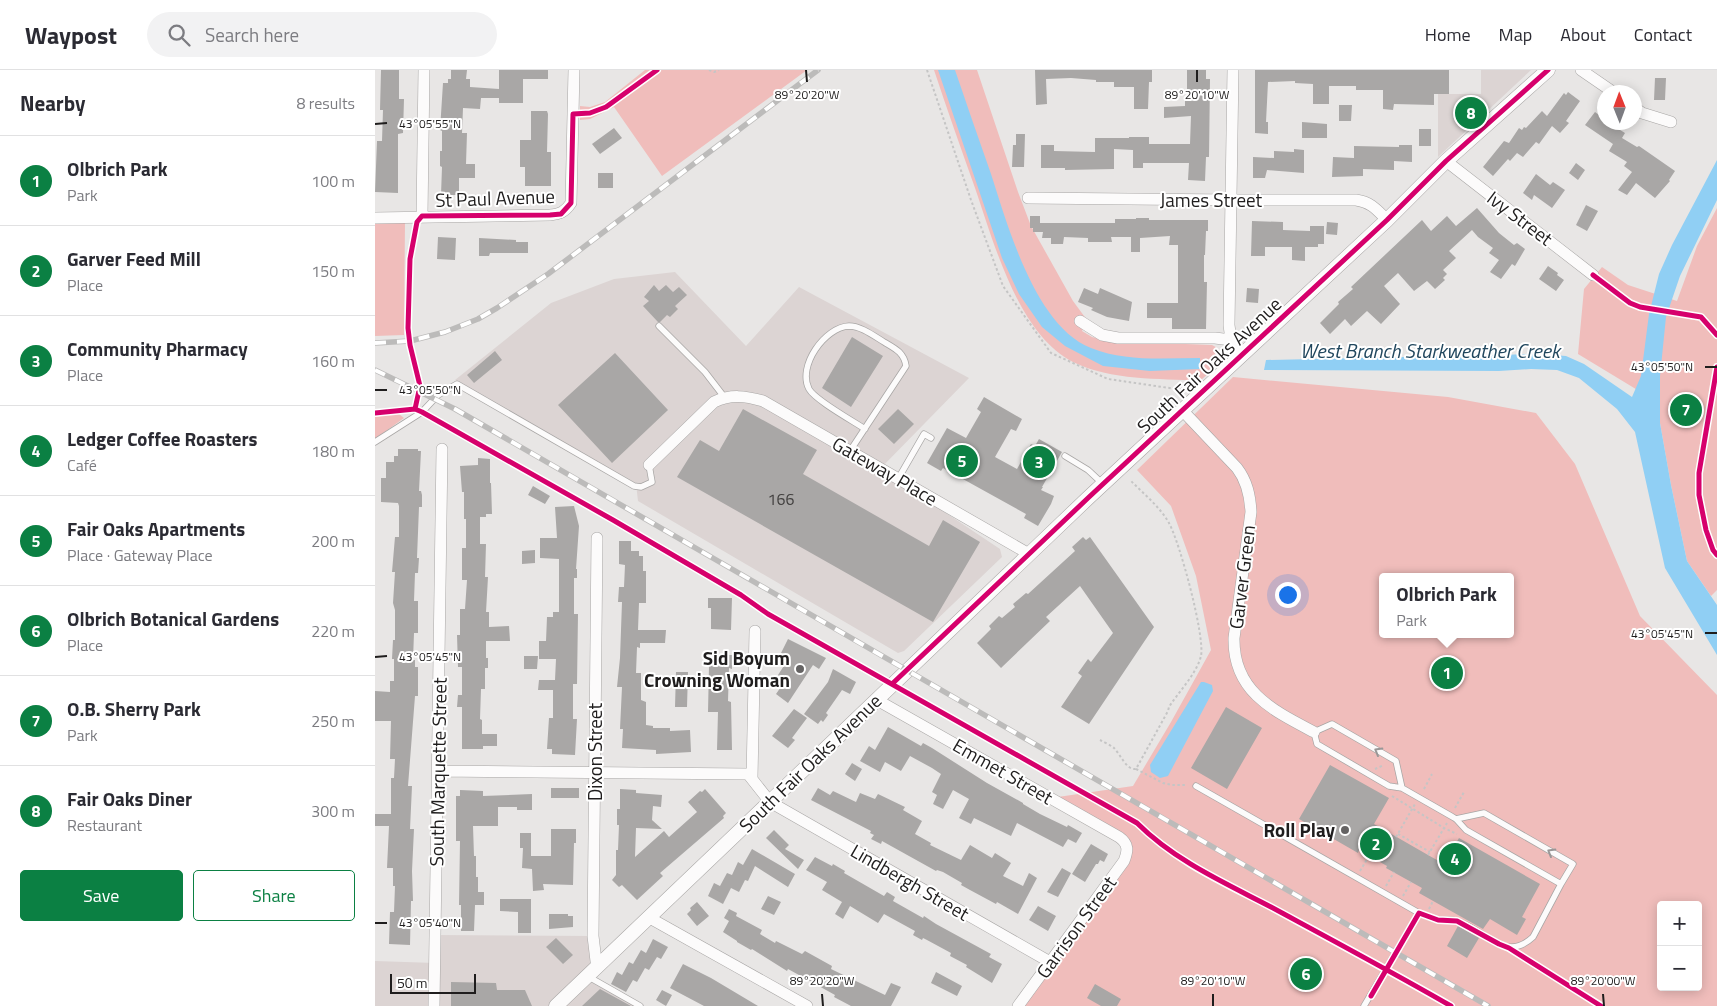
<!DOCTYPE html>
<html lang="en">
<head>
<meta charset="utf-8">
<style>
	body { margin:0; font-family:"Titillium Web",sans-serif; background:#f2f2f3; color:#2b2b33 }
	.controls { position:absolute; right:15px; bottom:15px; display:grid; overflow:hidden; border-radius:5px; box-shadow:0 2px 12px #0003 }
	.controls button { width:45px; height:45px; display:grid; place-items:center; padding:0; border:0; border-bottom:1px solid #e1e1e2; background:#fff; color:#2b2b33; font:25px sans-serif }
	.compass { position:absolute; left:1222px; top:15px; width:45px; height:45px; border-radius:50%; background:#fff; box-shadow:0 2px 12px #0003; rotate:359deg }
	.scale { position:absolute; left:15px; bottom:12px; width:86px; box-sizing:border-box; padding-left:5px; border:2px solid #1f1d1d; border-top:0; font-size:14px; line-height:18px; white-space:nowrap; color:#1f1d1d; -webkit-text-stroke:4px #fff; paint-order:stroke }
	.you { position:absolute; left:912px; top:524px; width:18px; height:18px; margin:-12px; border:4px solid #fff; border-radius:50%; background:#1a73e8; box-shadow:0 0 0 8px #1a73e833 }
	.badge { display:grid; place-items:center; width:32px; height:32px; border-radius:50%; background:#0b8043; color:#fff; font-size:16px; font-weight:700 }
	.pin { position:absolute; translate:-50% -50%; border:2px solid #fff; box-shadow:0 1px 5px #0006 }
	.popup { position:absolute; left:1004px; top:503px; width:135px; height:65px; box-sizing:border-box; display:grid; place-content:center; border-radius:5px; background:#fff; filter:drop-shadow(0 1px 4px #0005); font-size:16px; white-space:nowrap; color:#7c7c81 }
	.popup b { font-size:19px; color:#2b2b33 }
	.popup::after { content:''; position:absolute; left:50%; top:100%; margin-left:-10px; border:10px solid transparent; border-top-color:#fff }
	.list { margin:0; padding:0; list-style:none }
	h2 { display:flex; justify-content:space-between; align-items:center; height:65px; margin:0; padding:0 20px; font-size:21px }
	h2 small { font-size:16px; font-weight:400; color:#7c7c81 }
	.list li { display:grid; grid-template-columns:32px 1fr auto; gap:15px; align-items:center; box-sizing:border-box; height:90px; padding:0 20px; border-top:1px solid #e1e1e2 }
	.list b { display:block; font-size:19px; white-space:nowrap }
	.list p { margin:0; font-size:16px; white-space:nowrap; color:#7c7c81 }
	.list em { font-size:16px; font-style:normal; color:#7c7c81 }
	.actions { display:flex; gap:10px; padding:15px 20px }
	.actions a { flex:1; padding:11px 0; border:1px solid #0b8043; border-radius:5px; text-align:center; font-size:18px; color:#0b8043 }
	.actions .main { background:#0b8043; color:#fff }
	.icon { flex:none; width:28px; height:28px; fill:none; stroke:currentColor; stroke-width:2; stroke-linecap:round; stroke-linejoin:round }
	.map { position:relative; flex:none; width:1342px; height:936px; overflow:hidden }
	header { display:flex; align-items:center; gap:30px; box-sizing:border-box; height:70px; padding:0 25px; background:#fff; border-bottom:1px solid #e1e1e2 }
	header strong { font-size:24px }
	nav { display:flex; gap:28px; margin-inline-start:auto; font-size:18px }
	.search { width:350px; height:45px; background:#f2f2f3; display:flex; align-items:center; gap:12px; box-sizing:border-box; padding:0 18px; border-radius:28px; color:#7c7c81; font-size:19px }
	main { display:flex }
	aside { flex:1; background:#fff }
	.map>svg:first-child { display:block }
</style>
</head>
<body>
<header>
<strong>Waypost</strong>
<div class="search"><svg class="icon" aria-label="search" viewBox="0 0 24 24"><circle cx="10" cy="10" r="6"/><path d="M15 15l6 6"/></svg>Search here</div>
<nav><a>Home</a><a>Map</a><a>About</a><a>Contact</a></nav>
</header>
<main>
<aside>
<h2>Nearby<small>8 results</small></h2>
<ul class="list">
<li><span class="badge">1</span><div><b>Olbrich Park</b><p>Park</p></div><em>100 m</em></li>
<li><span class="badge">2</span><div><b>Garver Feed Mill</b><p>Place</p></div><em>150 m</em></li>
<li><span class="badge">3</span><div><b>Community Pharmacy</b><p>Place</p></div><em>160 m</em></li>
<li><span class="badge">4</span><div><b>Ledger Coffee Roasters</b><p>Café</p></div><em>180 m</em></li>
<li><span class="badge">5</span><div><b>Fair Oaks Apartments</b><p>Place · Gateway Place</p></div><em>200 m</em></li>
<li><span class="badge">6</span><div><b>Olbrich Botanical Gardens</b><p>Place</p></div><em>220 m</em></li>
<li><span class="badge">7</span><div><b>O.B. Sherry Park</b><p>Park</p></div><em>250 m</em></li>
<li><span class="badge">8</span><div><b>Fair Oaks Diner</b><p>Restaurant</p></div><em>300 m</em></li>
</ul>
<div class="actions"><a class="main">Save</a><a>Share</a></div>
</aside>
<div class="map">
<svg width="1342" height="936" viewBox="0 0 1342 936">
	<rect width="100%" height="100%" fill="#e8e6e5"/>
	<path fill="#dcd4d3" d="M1106,0h50l-93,87v-63h43z
		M300,202l71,74 53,-59 170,91 -89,91 120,80 2,8 -98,94 -6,2 -260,-152 -2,-17 -181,-104 96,-77 63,-24z
		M60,865l158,1 3,25 -9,14 53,31h-265v-45l60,2z"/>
	<path fill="#f0bdbb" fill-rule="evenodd" d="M270,0h162l-145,106 -48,-69 -24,12 -10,1v-14l10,1 15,-5z
		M559,0h43l41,122 13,34 42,75 14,19 -5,11 10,6 15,4 105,4c23,11 -1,26 -12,36 -42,-3 -88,0 -127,-19 -55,-28 -79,-119 -98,-174 -14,-39 -28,-79 -41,-118z
		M1342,138v382l-6,6 -24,-35 -16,-76 -11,-62 -11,-26 -71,-43 6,-65 18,-22 26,18 49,16 20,-55z
		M30,152l-1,113 -29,1v-113z
		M858,307l215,20 88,16 39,51 65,152 77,79v311h-699l106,-145 3,-15 -76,-48 82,-12 38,-64 40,-72 -15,-74 -25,-70 -34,-36zM1008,507h128v57h-128zM1286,835h37v82h-37z
		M7,344h17l5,4 -29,21v-23z"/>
	<path fill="#90cff4" d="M563,0h17c12,35 24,70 36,104 17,52 44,152 100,174 35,14 72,10 109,10v11l-50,2 -47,-5 -38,-20 -23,-19 -23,-33 -17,-36z
		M1342,90v40l-37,76 -14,41 -6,59v47l11,62 16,76 30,44v50l-52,-87 -30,-136 -18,-23 -38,-31 -22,-8 -26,-1 -32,2 -235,-1 2,-10 274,-6 26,2 18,8 48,33 9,-21 8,-62 10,-40 13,-29z
		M826,612h3l8,3 1,6 -45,85 -8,2 -9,-6 -1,-7z"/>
	<path fill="#a9a7a6" d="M6,0h18v29h5l-1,34 -5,1v59l-23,-1 2,-51h5l1,-31h-3z
		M76,0h16l-1,9h4v8l29,2v-19h49v9h-25v24h-24v-5h-18l-1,11 -17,-1 -1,25h5l-1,31h9v14h-16v17h-18l1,-28 -2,-1v-15h2v-20l-2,-1 3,-47h5v-4h3z
		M660,0h117v12h-3l-1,27h-14v-22h-20v-5h-18v-2l-25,-2 -25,1 1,25 -11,1z
		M812,0h19v9h4l-1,78h-3l-1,24 -17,-1 1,-17h-46v5h-10v-18l-19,-1v20l-49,1v-2h-24v-23h13v6l41,1v-14h34v-1h20v7h41l1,-28 -27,2v-11l21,-1v-7h2z
		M880,0h194v24h-15v11l-40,-1 -1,6 -10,-1v-19h-27v-4h-27v18h-16v-20l-18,-1v-2l-27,1 -2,40h2v12l-13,-1z
		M1280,8h11l-1,22h-11z
		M1193,22l12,9 -14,20 3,2 -9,10 -8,-7 -13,18 -3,-2 -13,15 -6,-4 -7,8 -2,-2 -15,17 -10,-9 21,-26 5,2 10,-15 3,2 2,-3 2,1 16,-17 5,5 17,-23 2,2z
		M1089,28h16v9l-16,15z
		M964,35h13l-1,16h-12z
		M156,41h16l1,3 -1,38h4v34h-26v-19h-5v-27h11z
		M1220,42l9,7 1,3h2l18,11 -3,5 15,9 2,-1 36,25 -6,9 1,1 -15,17 -19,-15 -9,12 -9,-5 14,-18 -8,-6 3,-4 -18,-11 4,-7 -28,-19z
		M927,52l25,2v14h-25z
		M239,58l8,10 -22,16 -8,-10z
		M1044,59h12v17h-12z
		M641,64h9l-1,33h-12l1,-22h3z
		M1024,75h13v17l-18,-1v9l-31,-1v7l-31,1 1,-20 21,1v-12l45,1z
		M919,79l10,1v23l-37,-3 -2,8h-12v-21l21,1v-7l20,1z
		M1201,93l9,7 -7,10 -9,-7z
		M223,103h15v15h-15z
		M1161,104l14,11 3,-3 12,8 -13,18 -18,-13 -2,5 -9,-7z
		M1211,135l12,6 -11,20 -11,-6z
		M1102,138l22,25 15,12 3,-2 8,6 -10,17 -3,-2 -11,15 -11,-7 9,-12 -10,-7 4,-5 -15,-11 -6,-7 -23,21 7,7 -13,12 4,4 -4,4 2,2 -10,9 -8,-8 -13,10 -16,-18 -14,13 16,18 -19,20 -14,-13 -16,15 -6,-7 -15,15 -10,-11 19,-19 -1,-2 15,-13 -2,-2 71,-67 9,11 16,-15 9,10z
		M655,146h10v7h75v-4h21v-1h13v2h59v11h-2l-1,24h-1v27h3l-1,47h-34v-11h-25v-15h31v-58h-9l1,-9 -30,2v14h-9v-15h-20l1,5h-24v-4l-24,-1 -1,7h-12v-6h-9l1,-6h-10v-4h-3z
		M877,151l31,1v8l27,1v-5h14v18h-6v3h-13v14l-13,-1v-13h-27v9h-14z
		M952,152l11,1 -1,12 -11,-1z
		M63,167l18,1 -1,22 -18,-1z
		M104,168l37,2v2h12v11h-38l-1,3h-10z
		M1173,196l10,7 -1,2 7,5 -8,11 -17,-12z
		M279,215l5,6 7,-6 7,7 6,-5 8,8 -12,11 3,3 -8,8 -3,-2 -7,7h-2l-15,-16 6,-5 -5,-4z
		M709,218l14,6 2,-6 32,14 -3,19 -22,-4 -16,-7 2,-2 -15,-6z
		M872,218l12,1 -1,14 -12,-1z
		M477,267l31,19 -32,51 -29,-19z
		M120,281l7,9 -28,23 -7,-8z
		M240,283l53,57 -56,53 -54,-58z
		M609,327l38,22 -6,12 -5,-2 -16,28 22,12 14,-25 4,2 4,-7 23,13 -20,35h1l-2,3 13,6 -3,8 -13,22 -14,-8 2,-4 -83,-46 -2,3 -14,-8 20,-35 19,10 15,-26 -4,-3z
		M368,339l74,41 -14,24 126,72 14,-26 37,22 -47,80 -256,-145 23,-37 19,11z
		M523,339l16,15 -20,20 -16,-15z
		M23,379h20v2h3l-2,40h2l1,4v12h-3l-2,51h2l-1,15h-3l-1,28h4v32h-4l-1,27h2v7h3v29h-3l-7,90h4l-2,43h4l-2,42 1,30h-2l-1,44 -21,-1 1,-32h4l1,-26h-2v-18h-6l2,-42h-14v-12h16v-36h3l1,-19h-5l1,-38h-16v-30l15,1v-11h4v-22h-2l1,-19h2v-30l-2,-7 2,-31h-3l3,-35h4v-31l-1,-3 -17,-1v-24h5v-16h8v-6h4z
		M103,388l12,1v24h1l1,31h-6v3h-6v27h6l-1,33h3l-2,35h3v15l20,-1 1,15h-24v17h2v10h-3v21h-4l-1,30 2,1v14h15v12h-14v3h-21v-42h-5l1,-12h4v-28h-4l-1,-32h3v-26h5l2,-29h-5v-32h4v-29h-2v-27h-2l-2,-26 18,-1z
		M158,416l17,10 -5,8 -17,-9z
		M199,436l5,20 -3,43h1v9h-3v36h4l-1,70h-4v35h4l-2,36 -23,-1v-5h-5l2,-31h4v-28h-15l1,-10h16l1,-21h-17v-18h7l1,-24h6v-5h6v-53l-19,-1v-20h17l-2,-31z
		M708,467l3,3 4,-3 64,90 -65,97 -28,-17 21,-31 -4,-3 10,-14 3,3 22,-29 -33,-47 -34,31 4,4 -49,47 -24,-25 14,-14 -2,-3 10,-10 3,2 13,-11 -2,-3 13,-11 2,1 47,-43 -3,-4z
		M244,471h12v10h8v5h4v15h3v32h-7l-1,27h28l-1,13h-25v5l-3,-1 -1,26h5v27l5,2v23l7,1v2h17v3l20,-1 1,22 -35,2v-4l-34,-2 1,-19h-3l2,-42h-5l3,-29 2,-56h-4l1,-15h5l1,-22 -6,-1z
		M160,480v13l-13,1v-13z
		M333,528h24l-1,32 -20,-1v-21h-3z
		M413,569l38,19 -7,11 -6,-4 -25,38 -12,-9 9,-13 -7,-6 11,-17 -8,-5z
		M337,585h20v14l-3,-1 -1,33 3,1 1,48h-15l1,-38h-10l1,-46h2z
		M149,586h14l-1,13h-13z
		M458,599l23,13 -6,12 -8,-4 -16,23 2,2 -5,7 -2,-2 -3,4 -14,-10 24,-32z
		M301,602h12l-1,35h-12z
		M851,637l36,21 -35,61 -36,-21z
		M419,639l13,9 -15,20 3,2 -7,8 -16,-12z
		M513,657l33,19 2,-3 9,5 55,35 36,20v1l17,10 27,13 1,-2 14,8 -6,10 -8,-4 -5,8 -46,-24 -6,13 -37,-18 -3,6 -12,-6 10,-19 -16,-9 -10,19 -10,-5 4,-9 -5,-3 9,-18 -9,-6 -22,-12 -9,15 -16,-9 -5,10 -20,-11 9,-15 6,4z
		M477,693l10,6 -7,12 -10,-7z
		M955,695l59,33 -15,26 54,31 16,9 15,-26 81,46 -18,33 4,2 -9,16 -27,-16 -7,10 -64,-36 3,-5 -36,-20 1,-2 -28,-16 -1,3 -59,-34z
		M176,718h28v10h-28z
		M443,718l12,7 3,-4 23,11 4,-9 15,6 3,-5 27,13 -2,3 19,11 -7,13 16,9 -1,2 31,15 9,-15 22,13 3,-5 16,10 -8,13 20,10 6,-13 8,5 -19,36 -21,-12 -1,2 -26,-14 -9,-5 1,-2 -19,-11 -6,-2 -1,1 -54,-30 -1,3 -10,-5 3,-4 -4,-2 1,-2 -60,-31z
		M245,719l16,1v3l26,2 -1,12 -8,-1 -1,14 10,9 -26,-1 -1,29 29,-26 5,6 28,-25 -9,-10 12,-11 2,1 3,-3 21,24 -3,3 1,2 -64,55 3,3 -26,24 -15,-15 -3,2 -7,-7 4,-5v-25h2l1,-25h-2v-16h3z
		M85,720l23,1v5l49,-2v16h-15v-3h-19v19h-25l1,30h2v21h2v15h6v13h-9l-1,26h-13v-26h-2l1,-64h-4v-45h4z
		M176,759h25v14h-2l-1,42 -30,-1 1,6 -11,1 -1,-22 -10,-1 1,-20h-3v-15h11v23h20z
		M399,760l15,15 -4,4 19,11 -6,9 -32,-31z
		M716,774l17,10 -4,8 -4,-2 -2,4h-2l-11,18 -13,-8z
		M377,779l43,25 -7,13 -33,-21 -7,15 -3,-1 -6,12 -8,-4 -8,16 -15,-8 6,-13 6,3 7,-13 5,2 6,-13 5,3z
		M440,787l17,9 1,-2 12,7 -1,2 40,23 3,-4 8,5 -2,4 30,17 1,-2 12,8 55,30 -2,3 13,7 -10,19 -26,-16 1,-2 -17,-9 1,-3 -24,-13 -4,-2 -1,2 -9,-5 2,-4 -31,-17 -6,9 -28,-17 -7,13 -8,-5 7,-12 -20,-12 5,-8 -21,-12z
		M687,798l9,5 -13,24 -11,-5z
		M393,826l13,6 -7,13 -13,-6z
		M125,829h31v34h-13v-21l-18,-1z
		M322,832l12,14 -12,10 -10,-12 4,-4 -1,-2z
		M663,836l18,10 -8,15 -19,-11z
		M354,839l8,4 -1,3 26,14 -2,4 15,9 1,-2 26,13 3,-3 27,15 -1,3 54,26 6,-12 10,4 -10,19h-40l-17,-9 1,-2 -27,-15 -20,-11 -1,2 -35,-22 -1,1 -14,-8v-1l-14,-9 6,-11 -5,-3z
		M174,844h19v2h5v11l-24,2z
		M1083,856l21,12 -12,20 -20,-12z
		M181,868l17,17 -10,9 -17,-17z
		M278,869l15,8 -7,12 -4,-2 -8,13 -4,-2 -8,14 -4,-2 -7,12 -15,-8 6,-12 5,3 7,-13 4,2 8,-14 5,3z
		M308,894l28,14 47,28h-54l-34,-18z
		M561,902l26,14 -5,10 -26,-13z
		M76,912l45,1 1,7h28l7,16h-81z
		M720,914l26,15 -4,7h-16l-14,-8z
		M225,919l31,17h-49z
		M287,920l10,5 -6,11 -10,-6z"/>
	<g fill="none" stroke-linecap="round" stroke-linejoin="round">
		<defs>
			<path id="service" d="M284,256l46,46 20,26
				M0,372l47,-30 16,-17 19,-11 177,102 7,1 11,-5 -3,-17
				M475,381l56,-85c-2,-14 -12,-18 -22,-24 -10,-6 -23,-16 -35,-16 -24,1 -52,40 -40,63 6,11 44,32 56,40
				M690,386l23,14 15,14
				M523,409l26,-45 7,4
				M821,716l223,127c6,2 13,6 19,7 6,1 13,-1 19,1 28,8 47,43 76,16l28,-53 12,-20 -89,-51 -28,6
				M1027,718l-6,-27 -64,-37 -18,8 3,12 72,42 13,2 49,28 5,3 10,11 95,54
				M214,907l51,29
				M989,936l55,-93"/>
			<path id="minor" d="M858,0l-4,255 2,15 11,14
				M1206,0l32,22
				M1260,38l7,5 29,9
				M1071,91l147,114
				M653,128l203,2h125c15,2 21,10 31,20
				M47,146l2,-146
				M0,148l175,-3c10,-1 15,-3 21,-12l3,-133
				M705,251l22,14 16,3h97l16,2
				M807,340l55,58c10,13 13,27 14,44l-17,126c-1,53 38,72 80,94
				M274,395l65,-63c17,-8 31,-6 49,-1l266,153
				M222,468l-4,398 3,25 2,4
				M502,630l242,137c10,7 9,14 5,24l-106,145
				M63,701l310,3 22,28 280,160
				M377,708l3,-147
				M273,847l159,89
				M59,936l8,-557"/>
			<path id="tertiary" d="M181,936l532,-508 299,-278 59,-59 102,-91"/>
		</defs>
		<use href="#service" stroke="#a8a6a5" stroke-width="7"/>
		<use href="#minor" stroke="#a8a6a5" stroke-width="12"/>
		<use href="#tertiary" stroke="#a8a6a5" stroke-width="15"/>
		<path stroke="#c5c5c5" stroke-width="2" stroke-dasharray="2.5 2.5" stroke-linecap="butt" d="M334,0l5,2 5,-2
			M552,0l44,130 32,86 48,67 57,26 75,11
			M725,670c4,2 10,5 14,8 7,7 12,22 22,21l32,-58 1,-4c10,-16 27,-32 32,-51 4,-20 -21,-113 -32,-133 -9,-16 -25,-29 -38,-42
			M761,699l27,14 9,2h15
			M1000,699l9,-4
			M1049,719l8,-15
			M1017,726l52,32 13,6
			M1080,738l9,-16
			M1023,764l32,18
			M1021,767l19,-33
			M1053,785l19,-32
			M985,801l9,-15
			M1011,816l8,-14
			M1028,826l8,-14
			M1054,839l4,-8"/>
		<use href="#service" stroke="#fcfbfb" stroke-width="5.5"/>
		<use href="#minor" stroke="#fcfbfb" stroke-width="11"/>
		<use href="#tertiary" stroke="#fcfbfb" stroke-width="14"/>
		<defs>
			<path id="rail" d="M0,273l35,-2 35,-9 33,-13 19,-11 51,-34 270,-204
				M0,300l80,39 1033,597"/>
		</defs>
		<use href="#rail" stroke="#bcbbba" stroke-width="5.5"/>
		<use href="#rail" stroke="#fff" stroke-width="4" stroke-dasharray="11" stroke-linecap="butt"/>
		<defs>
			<path id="cycleway" d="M1218,205l37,28 10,4 61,10 16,18
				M1342,297l-18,106v22l7,35 7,20 4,5
				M40,339l5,-23 -10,-41 -2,-17 2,-69 7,-37 5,-6 128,-1 11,-1 10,-11 2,-89 17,-1 16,-6 51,-37
				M0,343l40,-4 7,3 191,108 128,75 27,19 369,209c38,38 88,60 134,84 61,33 121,65 180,99
				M517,614l196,-186 299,-278 59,-59 102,-91
				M996,926l48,-83 19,7 19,1 42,23 10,4 92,58"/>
		</defs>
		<use href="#cycleway" stroke="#fff" stroke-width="8"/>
		<use href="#cycleway" stroke="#d6006c" stroke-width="5"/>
	</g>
	<defs><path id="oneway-chevron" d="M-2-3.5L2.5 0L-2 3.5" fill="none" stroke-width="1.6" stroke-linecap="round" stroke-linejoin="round" transform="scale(1.25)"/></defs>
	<g stroke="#999797">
		<use href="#oneway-chevron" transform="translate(1003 681) rotate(-150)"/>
		<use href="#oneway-chevron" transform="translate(1176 782) rotate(-150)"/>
	</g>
	<path fill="none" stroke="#1f1d1d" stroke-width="2" d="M431,0l1,12M822,0v12M0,54l12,-1M1330,297h12M0,320h12M1330,563h12M0,587l12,-1M0,853h12M447,924l1,12M838,924v12M1228,924l1,12"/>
	<g fill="#656363" stroke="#fff" stroke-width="2">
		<circle cx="425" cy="599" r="5"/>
		<circle cx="970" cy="760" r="5"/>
	</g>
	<g text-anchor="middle" stroke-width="4" stroke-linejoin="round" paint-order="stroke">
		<g font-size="16" fill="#42403f">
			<text x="406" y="435">166</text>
		</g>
		<g font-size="19" fill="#1f1d1d" stroke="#fff">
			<text transform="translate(120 128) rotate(-2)" y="7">St Paul Avenue</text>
			<text x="836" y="137">James Street</text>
			<text transform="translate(1145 148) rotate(37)" y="7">Ivy Street</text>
			<text transform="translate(834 295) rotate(-43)" y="7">South Fair Oaks Avenue</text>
			<text transform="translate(510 401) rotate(30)" y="7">Gateway Place</text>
			<text transform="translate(867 507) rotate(-83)" y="7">Garver Green</text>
			<text transform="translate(220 682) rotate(-90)" y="7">Dixon Street</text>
			<text transform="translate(435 693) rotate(-44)" y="7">South Fair Oaks Avenue</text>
			<text transform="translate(628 701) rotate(30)" y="7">Emmet Street</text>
			<text transform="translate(63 702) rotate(-89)" y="7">South Marquette Street</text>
			<text transform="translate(535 812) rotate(30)" y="7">Lindbergh Street</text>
			<text transform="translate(701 857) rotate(-54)" y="7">Garrison Street</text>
		</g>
		<g font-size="19" font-weight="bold" fill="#1f1d1d" stroke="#fff" text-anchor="end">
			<text x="415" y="595">Sid Boyum<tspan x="415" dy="22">Crowning Woman</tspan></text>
			<text x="960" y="767">Roll Play</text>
		</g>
		<g font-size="20" font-style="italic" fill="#21475e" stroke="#fff">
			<text x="1055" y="288">West Branch Starkweather Creek</text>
		</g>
	</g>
	<g font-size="12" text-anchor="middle" fill="#1f1d1d" stroke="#fff" stroke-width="4" stroke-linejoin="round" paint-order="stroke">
		<text x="432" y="29">89°20'20"W</text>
		<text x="822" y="29">89°20'10"W</text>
		<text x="55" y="58">43°05'55"N</text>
		<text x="1287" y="301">43°05'50"N</text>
		<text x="55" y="324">43°05'50"N</text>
		<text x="1287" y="568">43°05'45"N</text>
		<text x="55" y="591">43°05'45"N</text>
		<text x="55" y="857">43°05'40"N</text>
		<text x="447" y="915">89°20'20"W</text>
		<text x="838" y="915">89°20'10"W</text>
		<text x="1228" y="915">89°20'00"W</text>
	</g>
</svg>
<div class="controls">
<button>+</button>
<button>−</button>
</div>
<svg class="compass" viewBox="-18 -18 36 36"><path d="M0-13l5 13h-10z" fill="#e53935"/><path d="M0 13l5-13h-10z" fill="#7c7c81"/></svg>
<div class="scale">50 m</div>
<div class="you"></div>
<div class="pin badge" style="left:1072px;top:603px">1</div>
<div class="popup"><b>Olbrich Park</b>Park</div>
<div class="pin badge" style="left:1001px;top:774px">2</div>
<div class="pin badge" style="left:664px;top:392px">3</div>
<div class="pin badge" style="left:1080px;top:789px">4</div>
<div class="pin badge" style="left:587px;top:391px">5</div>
<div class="pin badge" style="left:931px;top:904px">6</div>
<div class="pin badge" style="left:1311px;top:340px">7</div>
<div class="pin badge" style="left:1096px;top:43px">8</div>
</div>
</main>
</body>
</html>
